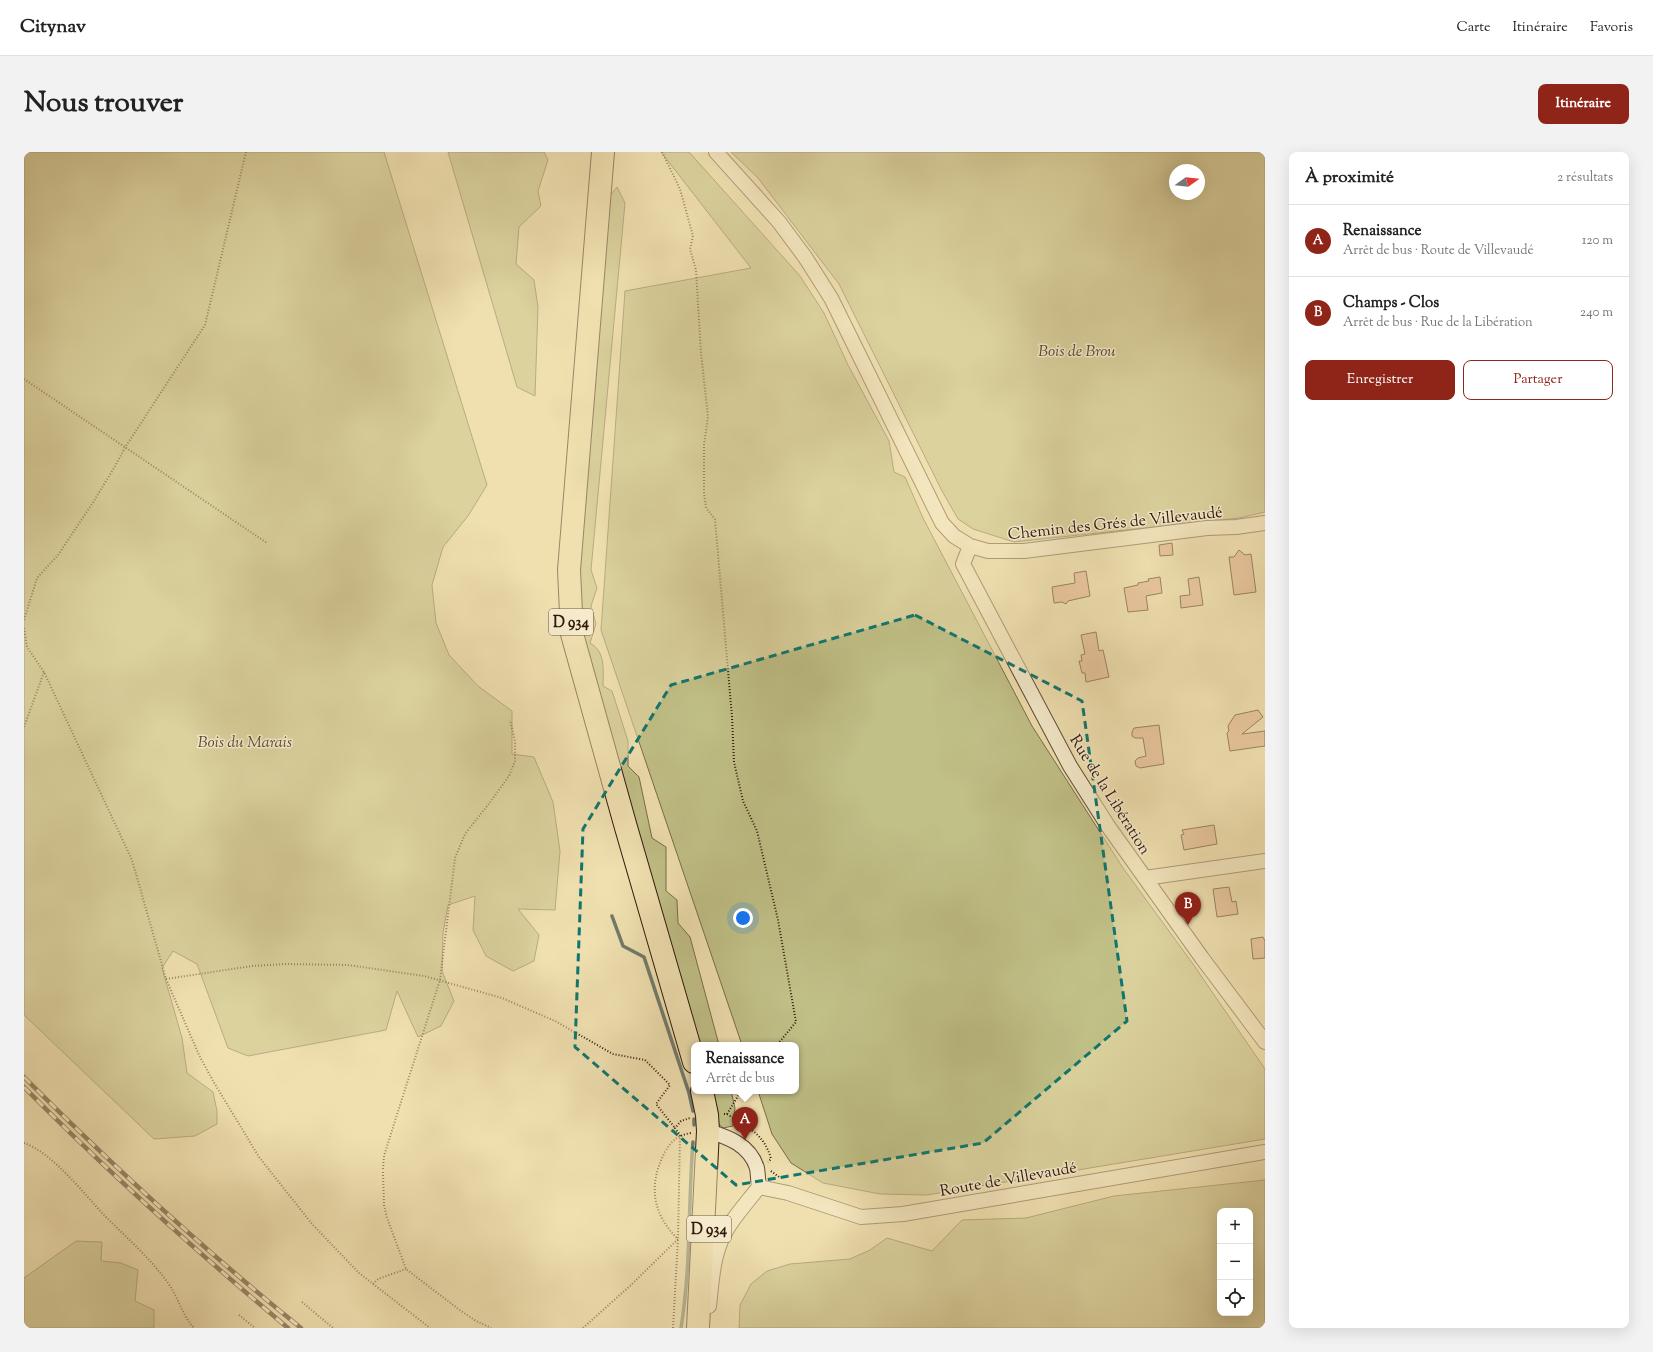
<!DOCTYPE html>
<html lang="fr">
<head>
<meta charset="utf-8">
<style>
	body { margin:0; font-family:"Sorts Mill Goudy",serif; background:#f2f2f2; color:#222 }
	.controls { position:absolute; right:12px; bottom:12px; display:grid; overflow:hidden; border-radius:8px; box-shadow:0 4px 16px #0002 }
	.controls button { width:36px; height:36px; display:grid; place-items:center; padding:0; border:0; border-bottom:1px solid #e0e0e0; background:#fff; color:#222; font:20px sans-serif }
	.compass { position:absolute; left:1145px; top:12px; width:36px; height:36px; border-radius:50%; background:#fff; box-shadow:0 4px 16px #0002; rotate:75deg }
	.you { position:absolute; left:719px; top:766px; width:14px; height:14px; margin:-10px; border:3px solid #fff; border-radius:50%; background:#1a73e8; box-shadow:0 0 0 6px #1a73e833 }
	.badge { display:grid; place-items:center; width:26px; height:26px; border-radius:50%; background:#8f2418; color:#fff; font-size:13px; font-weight:700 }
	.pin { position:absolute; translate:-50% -33px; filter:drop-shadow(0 1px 2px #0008) }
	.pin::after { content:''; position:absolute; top:21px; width:14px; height:12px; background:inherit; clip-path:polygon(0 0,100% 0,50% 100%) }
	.popup { position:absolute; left:667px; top:890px; width:108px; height:52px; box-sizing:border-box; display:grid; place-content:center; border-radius:8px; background:#fff; filter:drop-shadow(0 1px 3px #0005); font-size:13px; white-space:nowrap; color:#767676 }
	.popup b { font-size:15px; color:#222 }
	.popup::after { content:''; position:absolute; left:50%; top:100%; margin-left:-8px; border:8px solid transparent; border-top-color:#fff }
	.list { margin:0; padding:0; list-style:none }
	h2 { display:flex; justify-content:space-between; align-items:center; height:52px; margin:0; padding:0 16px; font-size:17px }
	h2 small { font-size:13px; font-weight:400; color:#767676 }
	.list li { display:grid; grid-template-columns:26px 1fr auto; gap:12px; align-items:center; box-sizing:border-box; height:72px; padding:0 16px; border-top:1px solid #e0e0e0 }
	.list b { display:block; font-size:15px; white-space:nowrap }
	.list p { margin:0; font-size:13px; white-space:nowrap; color:#767676 }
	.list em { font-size:13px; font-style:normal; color:#767676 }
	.actions { display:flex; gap:8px; padding:12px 16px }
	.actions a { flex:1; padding:9px 0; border:1px solid #8f2418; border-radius:8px; text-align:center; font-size:14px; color:#8f2418 }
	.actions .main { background:#8f2418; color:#fff }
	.icon { flex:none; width:22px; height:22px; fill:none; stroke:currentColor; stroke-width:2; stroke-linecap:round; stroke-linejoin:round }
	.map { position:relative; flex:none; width:1241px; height:1176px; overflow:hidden; border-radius:8px }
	header { display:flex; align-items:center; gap:24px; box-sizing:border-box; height:56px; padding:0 20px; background:#fff; border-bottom:1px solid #e0e0e0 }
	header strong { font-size:19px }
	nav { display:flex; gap:22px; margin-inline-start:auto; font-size:14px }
	.intro { display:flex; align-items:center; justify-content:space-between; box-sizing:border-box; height:96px; padding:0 24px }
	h1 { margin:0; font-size:28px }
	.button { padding:10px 18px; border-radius:8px; background:#8f2418; color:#fff; font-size:14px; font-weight:700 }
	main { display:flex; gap:24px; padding:0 24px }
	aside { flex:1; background:#fff; border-radius:8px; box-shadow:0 4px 16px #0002 }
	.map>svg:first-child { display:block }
</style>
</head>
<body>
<header>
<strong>Citynav</strong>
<nav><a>Carte</a><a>Itinéraire</a><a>Favoris</a></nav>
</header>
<div class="intro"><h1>Nous trouver</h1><a class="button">Itinéraire</a></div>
<main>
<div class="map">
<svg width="1241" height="1176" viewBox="0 0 1241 1176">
	<rect width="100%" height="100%" fill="#f0e0b0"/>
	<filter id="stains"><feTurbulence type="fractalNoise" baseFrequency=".005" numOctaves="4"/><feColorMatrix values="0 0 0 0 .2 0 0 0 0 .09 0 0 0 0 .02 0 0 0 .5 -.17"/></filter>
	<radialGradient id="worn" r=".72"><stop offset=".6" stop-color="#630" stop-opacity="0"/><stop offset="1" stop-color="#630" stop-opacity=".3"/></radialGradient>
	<path fill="#c0c087" stroke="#786c4a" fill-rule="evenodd" d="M0,0h360l103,333 -19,31 -25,31 -11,38 4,38 13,32 29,31 34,25v43l22,3 19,45 7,49 -5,59 -37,-1 21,26 -5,26 -21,10 -27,-15 -13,-26 2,-34 -27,9 -5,28 -1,38 12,30 -13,25 -23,11 -21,-46 -11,39 -138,26 -20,-8 -31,-84 -24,-13 -11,17 20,70 5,35 26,19 4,19v13l-22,12 -41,3 -130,-124z
		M424,0h96l4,8 -10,31 3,15 -22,21 -3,37 18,16 4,27 -3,89 -18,-9z
		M637,0h28l111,124 24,37 24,52 41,76 5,31 11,5 18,41 109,208 91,142 70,96 72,105v70l-338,56 -47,-1 -57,-11 -32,-20 -19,-29 -14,-43h38v-46h-54l-141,-415 24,-339 126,-23z
		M707,0h534v360l-26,6 -225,24 -41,-13 -15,-10 -16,-28 -103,-207 -81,-106zM1151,18h24v24h-24z
		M593,35l8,16 -34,367 6,18 -6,18 5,18 -6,19c16,9 13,27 13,43l9,5 16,50v25l11,11 13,61 14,9v44l11,9 1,23 12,14 29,108h-22l-113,-387 -7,-62 30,-397z
		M686,939h21l4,17 -2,18 -10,2 -9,-9z
		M1241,1028v148h-526l1,-23 11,-21 16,-13 23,-7 60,-5 20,-9 17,-12 45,13 30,-31 64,-2 88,-22zM1196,1059h30v102h-30z
		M52,1089l26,1 -1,19 20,2 17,7 -3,31 19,9v18h-130v-50z"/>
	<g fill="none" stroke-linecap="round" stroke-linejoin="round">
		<path stroke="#707b6c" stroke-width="3.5" d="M588,764l11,30 21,11 45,136 4,18
			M670,967v6
			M657,1176c10,-61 7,-124 12,-186"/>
	</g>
	<path fill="#e2ac89" stroke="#31170c" d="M1148,391l1,12 -13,1 -1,-11z
		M1215,398l6,5 6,-1 5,38 -22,3 -5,-38h5z
		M1062,419l4,25 -22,5 -2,3 -4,-2 -8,1 -2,-16 23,-4 -1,-10z
		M1136,425l2,16 -16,3 2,14 -20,2 -4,-24 14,-3v-2l11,-2 -1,-2z
		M1175,425l4,28 -22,3 -1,-12 10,-1 -2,-16z
		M1072,480l3,19 4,-1 6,27 -23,5 -1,-9h-3l-3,-12h3l-1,-6 4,-1 -4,-19z
		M1234,558l5,7 -21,17 23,-3v15l-35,5 -3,-18 2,-2 -1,-5 7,-11z
		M1135,573l5,39 -24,4 -4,-2 -1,-5 3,-3 8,-2 -3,-18h-8l-3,-2v-4l2,-4z
		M1190,673l3,19 -33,6 -3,-15 3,-1 -2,-4z
		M1205,735l3,15 4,-1 2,13 -21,3 -4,-28z
		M1239,785l2,4v17l-12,1 -2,-20z"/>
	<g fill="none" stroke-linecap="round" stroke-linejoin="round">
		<defs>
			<path id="street" d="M692,0l63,70 26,35 26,41 111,225 12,13 16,10 18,5h36l183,-23 29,-1 29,-4
				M946,394l-7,18 107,202 38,60 94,132 63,84
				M1121,726l120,-17
				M684,979c20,6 42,14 49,37 1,6 1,13 2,19 -10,13 -21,25 -30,39 -16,23 -17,53 -20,80
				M735,1035l29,6 73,24 42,-3 362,-62"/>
			<path id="primary" d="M579,0l-34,418 3,64 53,190 69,238
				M674,1176l10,-197 -1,-16 -5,-24"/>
		</defs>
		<use href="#street" stroke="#614935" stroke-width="16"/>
		<use href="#primary" stroke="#31170c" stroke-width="24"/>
		<path stroke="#31170c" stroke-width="2" stroke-dasharray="1 2" stroke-linecap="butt" d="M638,0l18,37 13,47 -3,13 6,21 5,83 7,64 -4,27v48l2,16 9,11 17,198 2,45 9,39 14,30 21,89 18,102 -19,23
			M0,227l243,164
			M0,468l13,-42 21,-23 34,-51 22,-36 12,-22 79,-121 41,-173
			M0,476l3,19 17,25 88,188 34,119 33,76 14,26 46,76 53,67 47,49 71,55
			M0,575l20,-55
			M142,827l86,-13 34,-2 62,1 76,11 78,22 53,23 58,33 32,6 25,25 -14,19 19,24
			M700,962h3c21,14 37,19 44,45l-3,3
			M703,962l14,-23
			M0,991c29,10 60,51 81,73 22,22 45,42 63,67 10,14 14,32 26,45
			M359,1017l1,-13 10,-32 46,-144 15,-122 10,-24 26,-33 18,-25 6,-15v-20l-5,-21
			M747,1019l8,6
			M359,1020l1,33 3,13 19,51 55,42 15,10 15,7
			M349,1132l5,-5 28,-10
			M278,1150l31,26
			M215,1163l16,13
			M559,1176l48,-43 47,-46c-26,-25 -30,-55 -13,-87 6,-11 13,-17 26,-19
			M649,1176l5,-89 2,-104 -5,-7 6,-7 9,-3"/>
		<use href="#street" stroke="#f5ebcc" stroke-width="14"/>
		<use href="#primary" stroke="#f0e0b0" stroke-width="22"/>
		<defs>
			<path id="rail" d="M0,925c88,88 180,173 277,251
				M0,935c84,85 173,165 264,241"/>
		</defs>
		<use href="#rail" stroke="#31170c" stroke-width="4.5"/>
		<use href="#rail" stroke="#f5ebcc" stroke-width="3" stroke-dasharray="9" stroke-linecap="butt"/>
	</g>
	<path d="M0 0H1241V1176H0ZM891,463l167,86 45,320 -144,122 -247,42 -161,-138 8,-218 88,-144z" fill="#f0e0b0" fill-opacity=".55" fill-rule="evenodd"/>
	<path fill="none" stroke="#0f766e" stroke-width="3" stroke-dasharray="8 5" stroke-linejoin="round" d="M891,463l167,86 45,320 -144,122 -247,42 -161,-138 8,-218 88,-144z"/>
	<g text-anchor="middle" stroke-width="3" stroke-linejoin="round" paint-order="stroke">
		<g fill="#f5ebcc" stroke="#6c5746" stroke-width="1">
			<rect x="525" y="457" width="44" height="26" rx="3"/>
			<rect x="663" y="1064" width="44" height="26" rx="3"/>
		</g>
		<g font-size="15" font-weight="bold" fill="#31170c">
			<text x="547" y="475">D 934</text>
			<text x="685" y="1082">D 934</text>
		</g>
		<g font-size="16" font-style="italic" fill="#5c4a31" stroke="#f5ebcc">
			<text x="1053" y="204">Bois de Brou</text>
			<text x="221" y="595">Bois du Marais</text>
		</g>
		<g font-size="16" fill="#31170c" stroke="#f5ebcc">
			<text transform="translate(1091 370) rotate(-6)" y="6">Chemin des Grés de Villevaudé</text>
			<text transform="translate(1087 642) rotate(58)" y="6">Rue de la Libération</text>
			<text transform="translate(984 1026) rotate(-10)" y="6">Route de Villevaudé</text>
		</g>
	</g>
	<rect width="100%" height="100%" filter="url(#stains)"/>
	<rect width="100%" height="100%" fill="url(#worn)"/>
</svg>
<div class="controls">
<button>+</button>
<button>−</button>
<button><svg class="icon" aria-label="locate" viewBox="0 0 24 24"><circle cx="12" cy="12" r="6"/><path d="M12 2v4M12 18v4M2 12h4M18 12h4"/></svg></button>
</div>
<svg class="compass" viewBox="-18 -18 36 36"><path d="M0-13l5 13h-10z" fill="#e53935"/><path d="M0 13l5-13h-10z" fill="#767676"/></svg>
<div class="you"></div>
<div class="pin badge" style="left:721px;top:988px">A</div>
<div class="popup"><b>Renaissance</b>Arrêt de bus</div>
<div class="pin badge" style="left:1164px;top:773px">B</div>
</div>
<aside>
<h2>À proximité<small>2 résultats</small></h2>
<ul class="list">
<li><span class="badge">A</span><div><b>Renaissance</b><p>Arrêt de bus · Route de Villevaudé</p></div><em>120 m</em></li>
<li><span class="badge">B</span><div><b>Champs - Clos</b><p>Arrêt de bus · Rue de la Libération</p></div><em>240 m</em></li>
</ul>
<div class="actions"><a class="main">Enregistrer</a><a>Partager</a></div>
</aside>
</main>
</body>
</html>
